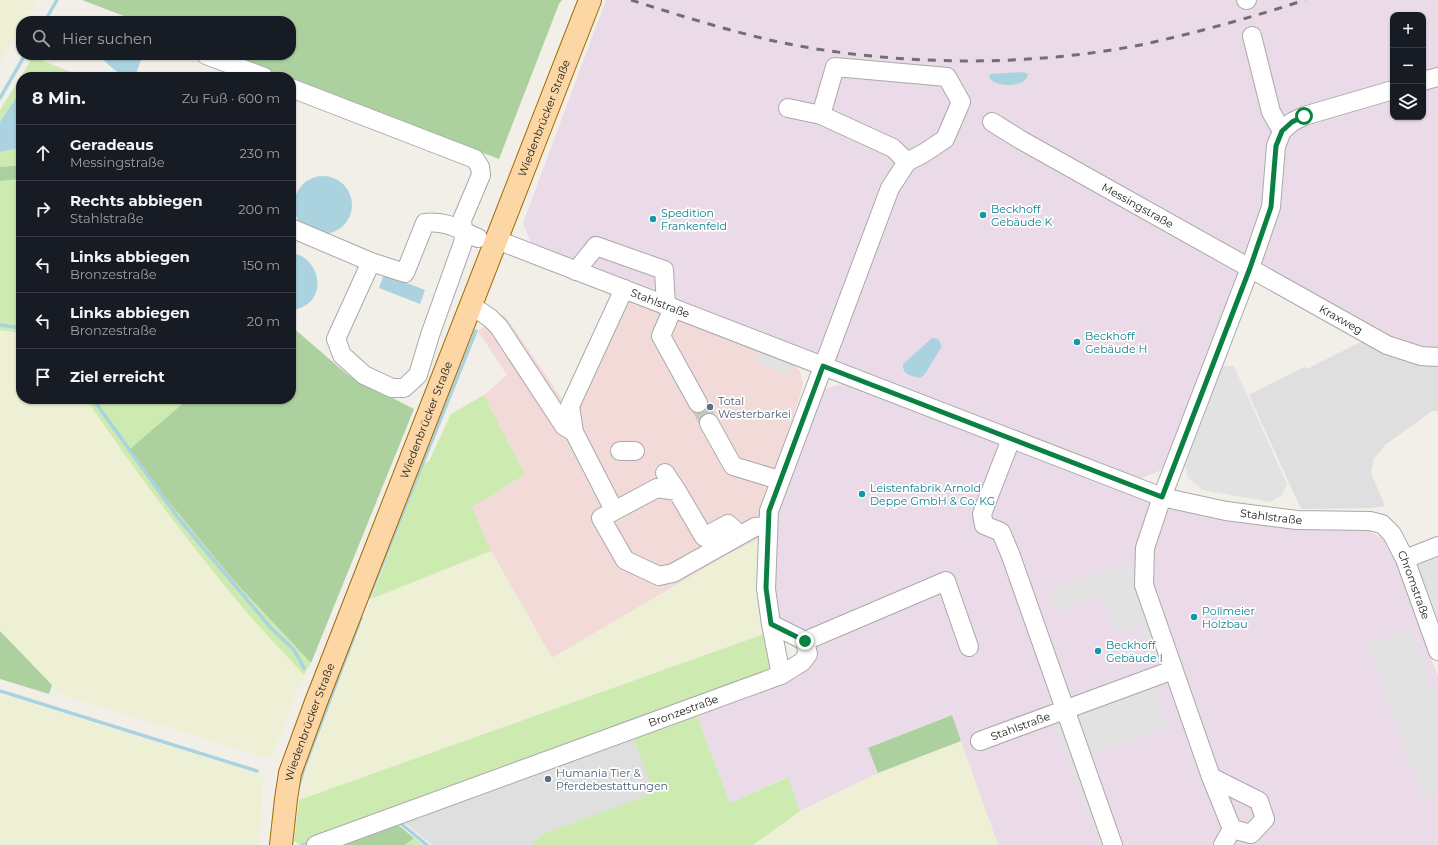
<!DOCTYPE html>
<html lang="de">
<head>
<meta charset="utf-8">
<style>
	body { margin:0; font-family:Montserrat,sans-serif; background:#242831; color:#f1f3f6 }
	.controls { position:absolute; right:12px; top:12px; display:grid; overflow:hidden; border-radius:8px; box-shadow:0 1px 3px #0004 }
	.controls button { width:36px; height:36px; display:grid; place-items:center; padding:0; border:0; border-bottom:1px solid #363941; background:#171b24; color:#f1f3f6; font:20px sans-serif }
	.stop { position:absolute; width:12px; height:12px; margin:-9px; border:3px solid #0b8043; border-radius:50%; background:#fff }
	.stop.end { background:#0b8043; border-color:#fff; box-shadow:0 1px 4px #0008 }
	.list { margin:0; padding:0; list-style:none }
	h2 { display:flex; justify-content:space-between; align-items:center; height:52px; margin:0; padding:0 16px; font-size:17px }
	h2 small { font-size:13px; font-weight:400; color:#9ea1a6 }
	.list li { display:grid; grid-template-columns:26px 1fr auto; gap:12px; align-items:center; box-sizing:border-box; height:56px; padding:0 16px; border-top:1px solid #363941 }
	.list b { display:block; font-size:15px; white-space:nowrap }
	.list p { margin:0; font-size:13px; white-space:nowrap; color:#9ea1a6 }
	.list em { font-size:13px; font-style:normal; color:#9ea1a6 }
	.icon { flex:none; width:22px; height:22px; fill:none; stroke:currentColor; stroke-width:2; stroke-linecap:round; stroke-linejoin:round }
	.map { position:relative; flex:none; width:1438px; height:845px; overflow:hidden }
	.search { position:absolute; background:#171b24; box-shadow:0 1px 3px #0004; left:16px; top:16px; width:280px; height:44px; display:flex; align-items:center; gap:10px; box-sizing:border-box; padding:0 14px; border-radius:16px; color:#9ea1a6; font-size:15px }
	.panel { position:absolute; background:#171b24; box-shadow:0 1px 3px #0004; left:16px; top:72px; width:280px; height:332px; border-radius:16px }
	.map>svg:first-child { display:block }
</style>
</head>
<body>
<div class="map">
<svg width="1438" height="845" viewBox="0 0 1438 845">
	<rect width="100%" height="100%" fill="#f2efe9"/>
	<path fill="#e0dfdf" d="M1363,341l75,24v46h-6l-47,34 -11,14 -3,14 14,33 -12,2 -72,1 -52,-114 55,-28 3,2z
		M632,734l23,59 -110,40 -15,12h-98l-31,-25z"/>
	<path fill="#f2dad9" d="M613,293l180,71 7,7 3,12 -3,13 -35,105 -7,39 -29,14 -177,104 -61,-107 -19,-44 53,-32 -41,-80 23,-20 -29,-44 26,-17 62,91z"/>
	<path fill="#ebdbe8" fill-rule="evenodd" d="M606,0h832v348l-35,-5 -157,-86 -84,213 -23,9 -308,-118 -300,-118 -8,-20zM1393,15h30v102h-30z
		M842,384l325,125 29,1 173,21 14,8 9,13 46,125v168h-440l-47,-130 -82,33 9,25 -78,38 -13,-34 -57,26 -35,-92 103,-34 12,-12 -34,-50 -4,-26 5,-80 44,-119z"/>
	<path fill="#eef0d5" d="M0,0h37l-13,21h-3v6l-21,36z
		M0,330l21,3v66h65l37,53 51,69 70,87 60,67 -33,84 -211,-64 -60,-64z
		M758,540v52l6,42 -465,166 6,-27 66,-174 120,-48 61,107 177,-104z
		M0,694l265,82 -2,7 -4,62h-259z
		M961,741l37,104h-245l47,-34 78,-38z"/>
	<path fill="#cdebb0" d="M33,57l51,20h-40l-4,-4 -11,4h-8v13l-21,32v-12z
		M21,148v17l-21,2v-15z
		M21,179v154l-21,-3v-149z
		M484,395l41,80 -53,32 19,44 -120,48 53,-135 5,-3 22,-47z
		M86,399h102l-58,50 105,133 76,81 -7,12c-20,-23 -42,-44 -61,-67 -56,-67 -108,-137 -157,-209z
		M764,634l7,31 -6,8 -466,171 -5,-3 5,-41z
		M695,711l35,92 58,-26 12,34 -47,34h-223l15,-12 109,-40 -22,-59z
		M414,838l9,7h-18z"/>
	<path fill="#add19e" d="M82,0h480l-3,4 -60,155 -208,-79v-3h-7l-57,-22h64v-34h-154z
		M21,165v14l-21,2v-14z
		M291,326l57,49 66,34 -103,254 -76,-81 -66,-80 -39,-53 58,-50h103z
		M0,631l52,54 -3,9 -49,-15z
		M952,715l9,26 -83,32 -10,-25z
		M397,824l17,14 -9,7h-66z"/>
	<path fill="#e2e2e2" d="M757,352l34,13 -3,9 -34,-13z
		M1220,366h14l53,118 -5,11 -12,7 -67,-12 -15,-12 -5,-20z
		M1438,553v69l-23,-60z
		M1129,560l35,98 -12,5 -14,-38 -23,9 -14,-38 -45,16 -8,-22z
		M1411,628l27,75v91l-15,5 -56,-155z
		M1153,685l15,42 -77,28 -16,-42z
		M1062,718l46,127h-9l-45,-124z"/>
	<path fill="#aad3df" d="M98,55h44v2l-6,17c-16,6 -26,-9 -38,-19z
		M1023,72l5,2c-1,4 -2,6 -6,8 -8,5 -29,4 -33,-5l1,-3z
		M21,90v58l-21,4v-30z
		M294 205a29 29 0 1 1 58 0a29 29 0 1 1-58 0Z
		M291,253c22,2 35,30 20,48 -6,6 -13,8 -20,10z
		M384,274l41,16 -5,14 -41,-16z
		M932,338l6,1 4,7 -17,28 -5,4c-8,-2 -18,-3 -17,-14z"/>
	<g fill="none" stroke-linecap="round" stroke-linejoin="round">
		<path stroke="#aad3df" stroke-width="3.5" d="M45,21l12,-21
			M0,98l25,-43
			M0,325l21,3
			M93,399l86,120 92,109 23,22 10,18
			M369,597l107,-266
			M0,691l257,80
			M298,789l6,-21 57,-150
			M399,822l28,23
			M302,845l9,-3"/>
		<path stroke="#c8c6c1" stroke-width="18" stroke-dasharray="18 9" stroke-linecap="butt" d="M698,403l11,20"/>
		<defs>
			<g id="minor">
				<path d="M1246,0h1"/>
				<path d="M1252,36l19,76 11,19"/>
				<path d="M206,55l58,22"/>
				<path d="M1423,81l15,-4"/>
				<path d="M291,88l184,71 5,8 1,8 -19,45 2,20 -34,95 -12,40 -14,13h-12l-28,-13 -22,-20 -6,-16 35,-77"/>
				<path d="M788,108l33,7"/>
				<path id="s1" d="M992,122l29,18 366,205 34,11 17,1"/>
				<path d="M291,228l80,34 34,11 20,-50c21,-3 35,7 53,15"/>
				<path id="s2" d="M497,240l665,257 64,14 71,9 73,1 12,3 10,10 13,25 33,92"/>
				<path d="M576,271l20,-25 68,24 2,36"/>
				<path d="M471,305l19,13 9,9 65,99 10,6"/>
				<path d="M673,308l-12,28 37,67"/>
				<path d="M709,423l24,43 46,14"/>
				<path d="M1011,439l-29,75 2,11 17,7 10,24 102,289"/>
				<path d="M620,451h15"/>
				<path d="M665,473l12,18"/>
				<path d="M614,510l-40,-78 -4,-26 54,-117"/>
				<path d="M740,535l-12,-11 -24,13 -27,-46 -20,-3 -56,30 24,42 34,16 14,-3 82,-46 13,-1"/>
				<path d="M1405,559l33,-13"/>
				<path d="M805,641l141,-60 23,66"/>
				<path d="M781,675l-10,-51 -5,-35 3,-78 121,-323 17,-26 17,-9 21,-14 16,-37 -14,-25 -112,-10 -14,48 72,33 14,14"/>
				<path id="s3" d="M980,741l193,-71"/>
				<path d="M1211,777l48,24 6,18 -14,15 -19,-5 -21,-52 -67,-192 1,-37 17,-51 88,-229 21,-61 5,-61 6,-15 10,-9 12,-6 89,-26"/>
				<path id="s4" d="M316,845l465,-170 21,-13 6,-8 -3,-13 -34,-17"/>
				<path d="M1223,845l9,-16"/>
			</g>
			<g id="major">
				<path id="s5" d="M281,845l5,-46 4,-26 26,-71 274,-702"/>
			</g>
		</defs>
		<use href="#minor" stroke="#a9a9a9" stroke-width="20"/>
		<use href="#major" stroke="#a06b00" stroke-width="24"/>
		<use href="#minor" stroke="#fff" stroke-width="18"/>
		<use href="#major" stroke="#fcd6a4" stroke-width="22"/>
		<path stroke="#707070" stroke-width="3" stroke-dasharray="8 8" stroke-linecap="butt" d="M631,0c47,15 95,30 143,41 118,25 252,27 371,3 54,-12 108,-27 160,-44"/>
	</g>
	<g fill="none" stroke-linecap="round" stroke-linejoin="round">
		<path stroke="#0b8043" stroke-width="5" d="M805,641l-34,-17 -5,-36 3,-77 54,-145 339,131 88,-229 21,-61 5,-61 6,-15 10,-9 12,-6"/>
	</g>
	<g fill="#0f9aa8" stroke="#fff" stroke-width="1.5">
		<circle cx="983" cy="215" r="4"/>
		<circle cx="653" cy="219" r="4"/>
		<circle cx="1077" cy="342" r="4"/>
		<circle cx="862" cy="494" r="4"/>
		<circle cx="1194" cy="617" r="4"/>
		<circle cx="1098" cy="651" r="4"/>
	</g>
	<g fill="#5c6f8a" stroke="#fff" stroke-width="1.5">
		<circle cx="710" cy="407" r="4"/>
		<circle cx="548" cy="779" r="4"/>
	</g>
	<g text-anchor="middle" stroke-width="3.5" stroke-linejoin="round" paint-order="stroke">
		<g font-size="11" fill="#222" stroke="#fff">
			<text dy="4" stroke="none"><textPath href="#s5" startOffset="775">Wiedenbrücker Straße</textPath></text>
			<text dy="4" stroke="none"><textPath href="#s1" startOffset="168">Messingstraße</textPath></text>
			<text dy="4" stroke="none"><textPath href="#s2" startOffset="175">Stahlstraße</textPath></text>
			<text dy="4" stroke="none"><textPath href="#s1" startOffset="401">Kraxweg</textPath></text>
			<text dy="4" stroke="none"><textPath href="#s5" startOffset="451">Wiedenbrücker Straße</textPath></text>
			<text dy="4" stroke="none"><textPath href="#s2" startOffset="824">Stahlstraße</textPath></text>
			<text dy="4" stroke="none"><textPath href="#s2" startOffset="1005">Chromstraße</textPath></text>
			<text dy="4" stroke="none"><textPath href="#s4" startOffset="391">Bronzestraße</textPath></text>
			<text dy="4" stroke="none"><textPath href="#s5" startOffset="127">Wiedenbrücker Straße</textPath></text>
			<text dy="4" stroke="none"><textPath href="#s3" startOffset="43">Stahlstraße</textPath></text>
		</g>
		<g font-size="11" fill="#0d838f" stroke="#fff" text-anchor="start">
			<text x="991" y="213">Beckhoff<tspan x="991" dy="13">Gebäude K</tspan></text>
			<text x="661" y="217">Spedition<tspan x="661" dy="13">Frankenfeld</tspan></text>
			<text x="1085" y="340">Beckhoff<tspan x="1085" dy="13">Gebäude H</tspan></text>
			<text x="870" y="492">Leistenfabrik Arnold<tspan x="870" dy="13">Deppe GmbH &amp; Co. KG</tspan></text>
			<text x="1202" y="615">Pollmeier<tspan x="1202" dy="13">Holzbau</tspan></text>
			<text x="1106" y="649">Beckhoff<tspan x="1106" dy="13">Gebäude I</tspan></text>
		</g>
		<g font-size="11" fill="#4e5e75" stroke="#fff" text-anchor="start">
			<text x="718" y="405">Total<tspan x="718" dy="13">Westerbarkei</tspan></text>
			<text x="556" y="777">Humania Tier &amp;<tspan x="556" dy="13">Pferdebestattungen</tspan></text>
		</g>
	</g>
</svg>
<div class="controls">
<button>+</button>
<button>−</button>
<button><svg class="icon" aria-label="layers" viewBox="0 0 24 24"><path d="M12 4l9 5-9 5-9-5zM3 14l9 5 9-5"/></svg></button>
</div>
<div class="stop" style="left:1304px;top:116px"></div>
<div class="stop end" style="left:805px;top:641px"></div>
<div class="search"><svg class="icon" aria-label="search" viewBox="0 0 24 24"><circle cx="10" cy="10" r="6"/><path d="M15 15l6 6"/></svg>Hier suchen</div>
<section class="panel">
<h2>8 Min.<small>Zu Fuß · 600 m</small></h2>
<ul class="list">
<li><svg class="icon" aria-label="ahead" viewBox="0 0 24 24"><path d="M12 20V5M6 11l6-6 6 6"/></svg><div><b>Geradeaus</b><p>Messingstraße</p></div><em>230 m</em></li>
<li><svg class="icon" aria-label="right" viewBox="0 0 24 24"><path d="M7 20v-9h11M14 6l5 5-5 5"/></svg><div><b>Rechts abbiegen</b><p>Stahlstraße</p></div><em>200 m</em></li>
<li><svg class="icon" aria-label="left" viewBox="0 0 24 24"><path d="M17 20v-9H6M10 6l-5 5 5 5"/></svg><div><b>Links abbiegen</b><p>Bronzestraße</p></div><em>150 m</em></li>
<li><svg class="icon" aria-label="left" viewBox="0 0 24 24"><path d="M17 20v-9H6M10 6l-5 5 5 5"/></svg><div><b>Links abbiegen</b><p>Bronzestraße</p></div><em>20 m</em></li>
<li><svg class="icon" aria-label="arrive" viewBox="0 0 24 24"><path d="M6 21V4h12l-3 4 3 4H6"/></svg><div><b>Ziel erreicht</b></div></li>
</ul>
</section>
</div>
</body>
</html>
